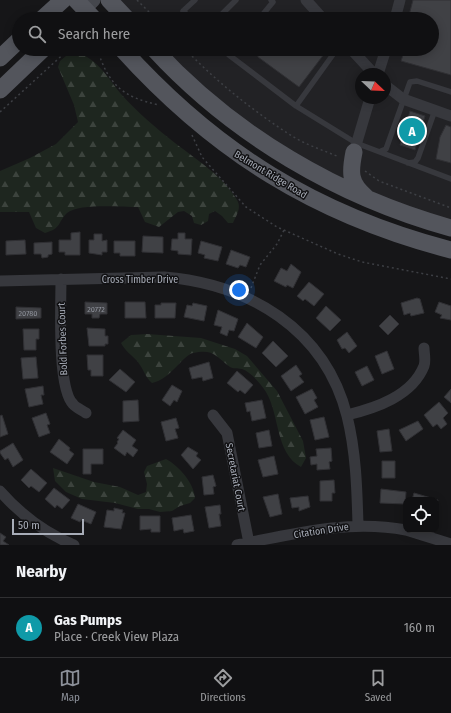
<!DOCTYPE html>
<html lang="en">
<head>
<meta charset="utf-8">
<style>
	body { margin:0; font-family:"Fira Sans Condensed",sans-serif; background:#19191b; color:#f1f3f6 }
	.controls { position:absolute; right:12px; bottom:12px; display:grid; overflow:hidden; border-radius:8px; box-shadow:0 2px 10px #0003 }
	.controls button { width:36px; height:36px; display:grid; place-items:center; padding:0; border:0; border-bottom:1px solid #303032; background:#101012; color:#f1f3f6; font:20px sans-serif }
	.compass { position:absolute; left:355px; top:68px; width:36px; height:36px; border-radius:50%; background:#101012; box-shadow:0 2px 10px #0003; rotate:113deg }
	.scale { position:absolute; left:12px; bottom:10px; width:72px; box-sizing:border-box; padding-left:4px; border:2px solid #a8adb8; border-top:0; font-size:11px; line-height:14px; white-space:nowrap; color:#a8adb8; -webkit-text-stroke:3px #111113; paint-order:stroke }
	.you { position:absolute; left:239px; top:290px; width:14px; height:14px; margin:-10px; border:3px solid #fff; border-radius:50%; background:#1a73e8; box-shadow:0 0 0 6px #1a73e833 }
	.badge { display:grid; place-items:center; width:26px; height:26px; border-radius:50%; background:#8c9099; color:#fff; font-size:13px; font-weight:700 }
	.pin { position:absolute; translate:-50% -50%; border:2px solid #fff; box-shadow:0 1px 4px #0006 }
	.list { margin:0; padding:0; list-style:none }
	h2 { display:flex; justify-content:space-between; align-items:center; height:52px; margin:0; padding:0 16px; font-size:17px }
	h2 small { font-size:13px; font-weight:400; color:#9c9d9f }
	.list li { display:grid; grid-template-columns:26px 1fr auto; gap:12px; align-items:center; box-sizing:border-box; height:60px; padding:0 16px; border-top:1px solid #303032 }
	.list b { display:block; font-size:15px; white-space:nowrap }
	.list p { margin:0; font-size:13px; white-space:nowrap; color:#9c9d9f }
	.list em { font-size:13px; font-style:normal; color:#9c9d9f }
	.icon { flex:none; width:22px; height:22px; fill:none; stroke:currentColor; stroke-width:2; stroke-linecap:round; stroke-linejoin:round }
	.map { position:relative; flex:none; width:451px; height:545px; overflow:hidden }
	.search { position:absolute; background:#101012; box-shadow:0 2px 10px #0003; left:12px; right:12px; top:12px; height:44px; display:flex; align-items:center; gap:10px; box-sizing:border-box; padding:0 14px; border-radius:22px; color:#9c9d9f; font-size:15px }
	.sheet { height:112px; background:#101012 }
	nav { display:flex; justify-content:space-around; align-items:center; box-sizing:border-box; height:56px; border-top:1px solid #303032; background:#101012; font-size:11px; color:#9c9d9f }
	nav a { display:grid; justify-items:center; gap:2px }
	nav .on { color:#8c9099 }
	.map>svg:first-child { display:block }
</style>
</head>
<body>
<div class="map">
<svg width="451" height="545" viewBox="0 0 451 545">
	<defs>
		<pattern id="forest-firs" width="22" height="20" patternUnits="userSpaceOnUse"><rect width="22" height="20" fill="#1e261f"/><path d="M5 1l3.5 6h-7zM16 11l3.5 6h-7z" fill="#3c433d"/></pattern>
	</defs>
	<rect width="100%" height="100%" fill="#161618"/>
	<path fill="#222225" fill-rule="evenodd" d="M109,0h342v228l-162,-70 -135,-109h278v-30h-305zM361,74h24v24h-24z"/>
	<path fill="url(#forest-firs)" d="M72,51c24,5 35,26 49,43 16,18 36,35 54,49 22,17 48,33 62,57 5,8 -1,16 -4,23h-5l-6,-7 -7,-5 -6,3 -1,7 -7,4 -7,-2 -2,-7 -8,-5 -6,1 -19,15 -14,-5 -7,-15c-16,0 -60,-4 -71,6 -10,10 -5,15 -22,20l-9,-5 -7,-16h-29v-41l30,-13 26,-14 22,-22 -4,-17 -16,-38 2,-6z
		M147,334l54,4 34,11 12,7 30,35 26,50 3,17 -5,9c-26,-14 -21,-52 -35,-75 -5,-8 -15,-20 -24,-23 -5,-1 -9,0 -12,-2 -15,-11 -16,-18 -37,-14 -10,2 -22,26 -41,30 -7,-6 -8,-13 -14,-21 -6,-7 -13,-11 -17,-19l10,-8z
		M166,459c13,7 28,24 29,39l-5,5 -10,3 -8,5 -12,1 -11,-3h-11l-23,-6 -33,-4 -16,-7 -11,-11 -2,-13 41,14 26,5 18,8 8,-3 1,-8 -3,-12 3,-6z"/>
	<path fill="#404145" stroke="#303034" d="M413,0h38v75l-50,-14 4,-12h27v-30h-24z
		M283,13l9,6h-13z
		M257,49h71l-29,38 -41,-30z
		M410,111l15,5 -10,34 -15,-5z
		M446,125l5,2v36l-15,-4 4,-22z
		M80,232v23h-15v-3h-6v-12h12v-7z
		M178,233h7v6h7l-1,16 -13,-1v-3l-7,-1 1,-11h6z
		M94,234h8v7l5,-1v12h-5v3l-13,-2v-13h5z
		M143,236l20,1v16l-21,-1z
		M25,240l1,14 -20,1v-14z
		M114,241h21v15h-15v-3h-6z
		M201,241l21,6 -4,14 -14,-3 1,-3 -7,-2z
		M52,242v12l-4,1v2l-6,1 -1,-4h-7v-11z
		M231,250l19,7 -4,10 -6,-2 -2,3 -12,-4z
		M291,264l10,8 -8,16 -6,-3 -1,2 -12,-6 7,-13 6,3z
		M309,282l15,12 -10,12 -9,-7 -2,2 -6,-5z
		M417,298l3,1 4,14 -13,3 -1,-3 -6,2 -3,-12z
		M85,302l22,1v11h-7l-1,4h-7v-4h-7z
		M125,302h20l1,16h-21z
		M439,302l12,4v14l-11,-2 2,-3 -7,-3z
		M161,303h15l-1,15h-20v-13h6z
		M193,303l14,3 -3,15 -20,-4 3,-12 5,1z
		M326,306l15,14 -11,11 -14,-13z
		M16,307l25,1v10l-25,1z
		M218,310l20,9 -4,12 -5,-1 -2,6 -7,-3 2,-6 -8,-2z
		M390,315l9,9 -11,11 -9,-9z
		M247,323l16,14 -7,11 -18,-11z
		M87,328l18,1v7h3v8h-3v2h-16z
		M23,329h16v10h-3v11h-12z
		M347,332l10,14 -8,7 -4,-5 -3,1 -5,-9z
		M273,341l15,15 -12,11 -14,-14z
		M387,351l7,18 -12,5 -7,-18z
		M87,355h16v21h-12v-6h-3z
		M36,357l2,21 -15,1 -2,-21z
		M209,362l4,16 -10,3 -1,-4 -10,2 -3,-11z
		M296,365l6,9 -3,2 5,6 -13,9 -10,-15z
		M367,366l7,14 -12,6 -7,-14z
		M120,369l15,13 -9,10 -17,-12z
		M237,371l16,14 -8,9 -5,-4 -2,2 -11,-9z
		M172,385l10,6 -5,11 -3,-2 -4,6 -8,-6z
		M43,386l1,9h-3l2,9 -14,3 -4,-18z
		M312,389l5,9 -3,2 4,7 -13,7 -9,-17z
		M451,389v14l-7,-6z
		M138,400l1,21 -16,1v-21z
		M262,400l4,18 -14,3 -2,-10 -3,1 -2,-9z
		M439,402l9,11 -5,5 4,6 -6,5 -4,-5 -4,3 -9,-12z
		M46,413l4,11 -3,1 3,8 -11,4 -7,-19z
		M2,415l6,19 -8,3v-21z
		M324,417l5,20 -14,3 -5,-20z
		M176,418l3,10 -4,1 3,9 -12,3 -5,-19z
		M418,421l5,8 -17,12 -7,-11z
		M389,429l3,22 -12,1 -3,-21z
		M123,430l13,10 -4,6 6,4 -5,7 -6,-5 -2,4 -11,-8 4,-5 -1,-1 2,-3 -2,-1z
		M269,430l3,16 -13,2 -3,-15z
		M59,439l11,9 -1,2 5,4 -7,10 -17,-12z
		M13,443l10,17 -10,7 -5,-9 -3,2 -5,-7v-2z
		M188,447l10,6 -2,3 5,4 -8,9 -12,-14z
		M331,448l1,13 -3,1 1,7 -13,1v-6l-6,1 -1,-8 7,-1 -1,-7z
		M83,449h20v15h-12v10h-8z
		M274,456l4,18 -15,3 -5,-17z
		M382,461h13v17h-13z
		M31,469l16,14 -8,9 -8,-6 -2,2 -8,-8z
		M213,475l3,11 -3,1 1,7 -10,1 -2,-18z
		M334,480l1,13h-3v8h-12v-20z
		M54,488l16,12 -8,9 -5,-4 -2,3 -10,-9z
		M381,489l25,3 -1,12 -25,-1z
		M414,493l24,7 -2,7v-7h-24z
		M278,494l4,20 -12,3 -7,-20z
		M308,496l2,11 -11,4v-4l-7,1 -2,-10z
		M78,504l18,8 -5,12 -10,-4 -1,2 -9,-4z
		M220,505l1,9h-2l2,12 -12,2 -4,-21z
		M114,508l9,2 -1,3h3l-4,16 -17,-2 3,-17 7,1z
		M191,515l3,16 -10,2 -1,-4 -9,2 -2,-13z
		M140,516h20v16h-9v-3l-11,1z
		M0,533l6,4 -3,4 6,4h-9z"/>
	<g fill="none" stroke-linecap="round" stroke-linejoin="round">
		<path stroke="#3d3f44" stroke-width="1.5" stroke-dasharray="2 3" stroke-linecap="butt" d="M137,0l19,19
			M67,14l5,5
			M24,19l5,-3
			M14,27l5,-4
			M97,49c12,36 25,48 62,56
			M185,49c32,33 68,62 107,87 14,9 31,14 47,21
			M0,112l69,-63
			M192,135l10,22 44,50 31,20 61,27 24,8 89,17
			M365,171l14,10 72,27
			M251,288l9,-23 17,-21 7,-14"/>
		<path stroke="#37383d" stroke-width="5.5" d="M192,19l-9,-8 12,-11
			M217,19l19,-19
			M259,19l14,-17 -2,-2
			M222,49l7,6 5,-6
			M229,55l67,51 60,37 95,36
			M296,106l41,-57
			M381,151l5,-2 24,-67 7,-1 34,11
			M408,163l7,-1 3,-4 17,-48"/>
		<path stroke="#37383d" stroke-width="11" d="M306,0l17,19
			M395,19l5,-19
			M351,49l23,25
			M378,74l8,-25
			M385,85l18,14 48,17
			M354,152l16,-54
			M61,279c0,26 -4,109 12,125 3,4 9,6 13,9
			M0,281l164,-4c85,7 161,52 183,139 9,36 10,73 11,109
			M213,415l14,18 22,110
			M347,415c29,-7 65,-19 77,-49 2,-5 0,-13 0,-18
			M0,491c21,24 45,42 74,54
			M406,530l45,14
			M237,545c56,-11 112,-26 169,-15"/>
		<path stroke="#45474d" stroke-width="15" d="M84,9l9,-9"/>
		<path stroke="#53555c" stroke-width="17" d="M76,0l18,19
			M109,0l18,19
			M42,19l21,-19
			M122,49c93,103 194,166 329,201
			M154,49c79,86 185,148 297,179
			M0,58l19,-18
			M0,90l43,-41
			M354,152c-4,20 -5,31 12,45"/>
	</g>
	<g text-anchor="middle" stroke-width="3" stroke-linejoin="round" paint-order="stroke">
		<g font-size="8" fill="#8e929b">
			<text x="96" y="312">20772</text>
			<text x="28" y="316">20780</text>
		</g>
		<g font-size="10" fill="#a8adb8" stroke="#111113">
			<text transform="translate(271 174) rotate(31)" y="4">Belmont Ridge Road</text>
			<text x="140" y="283">Cross Timber Drive</text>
			<text transform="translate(62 339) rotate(-92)" y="4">Bold Forbes Court</text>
			<text transform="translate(236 477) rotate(79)" y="4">Secretariat Court</text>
			<text transform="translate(321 530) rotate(-9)" y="4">Citation Drive</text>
		</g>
	</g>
</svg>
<div class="controls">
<button><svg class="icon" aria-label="locate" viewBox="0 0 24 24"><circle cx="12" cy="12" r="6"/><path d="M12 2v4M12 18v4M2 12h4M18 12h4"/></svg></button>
</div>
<svg class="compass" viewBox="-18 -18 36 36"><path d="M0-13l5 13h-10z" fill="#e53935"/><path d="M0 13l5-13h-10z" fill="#9c9d9f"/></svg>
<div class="scale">50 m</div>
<div class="you"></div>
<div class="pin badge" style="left:412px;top:131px;background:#0f9aa8">A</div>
<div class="search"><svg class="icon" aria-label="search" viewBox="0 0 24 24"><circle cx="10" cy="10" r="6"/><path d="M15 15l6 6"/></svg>Search here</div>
</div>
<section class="sheet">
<h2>Nearby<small></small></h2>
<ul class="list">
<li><span class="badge" style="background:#0f9aa8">A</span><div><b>Gas Pumps</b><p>Place · Creek View Plaza</p></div><em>160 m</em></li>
</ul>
</section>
<nav>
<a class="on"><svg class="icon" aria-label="map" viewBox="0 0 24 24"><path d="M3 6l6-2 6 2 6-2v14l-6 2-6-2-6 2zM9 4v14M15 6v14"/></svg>Map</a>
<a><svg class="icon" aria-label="directions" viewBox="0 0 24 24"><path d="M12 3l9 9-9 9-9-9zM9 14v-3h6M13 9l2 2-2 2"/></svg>Directions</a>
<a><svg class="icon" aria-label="saved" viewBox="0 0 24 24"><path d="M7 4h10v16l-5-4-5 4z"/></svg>Saved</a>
</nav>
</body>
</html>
